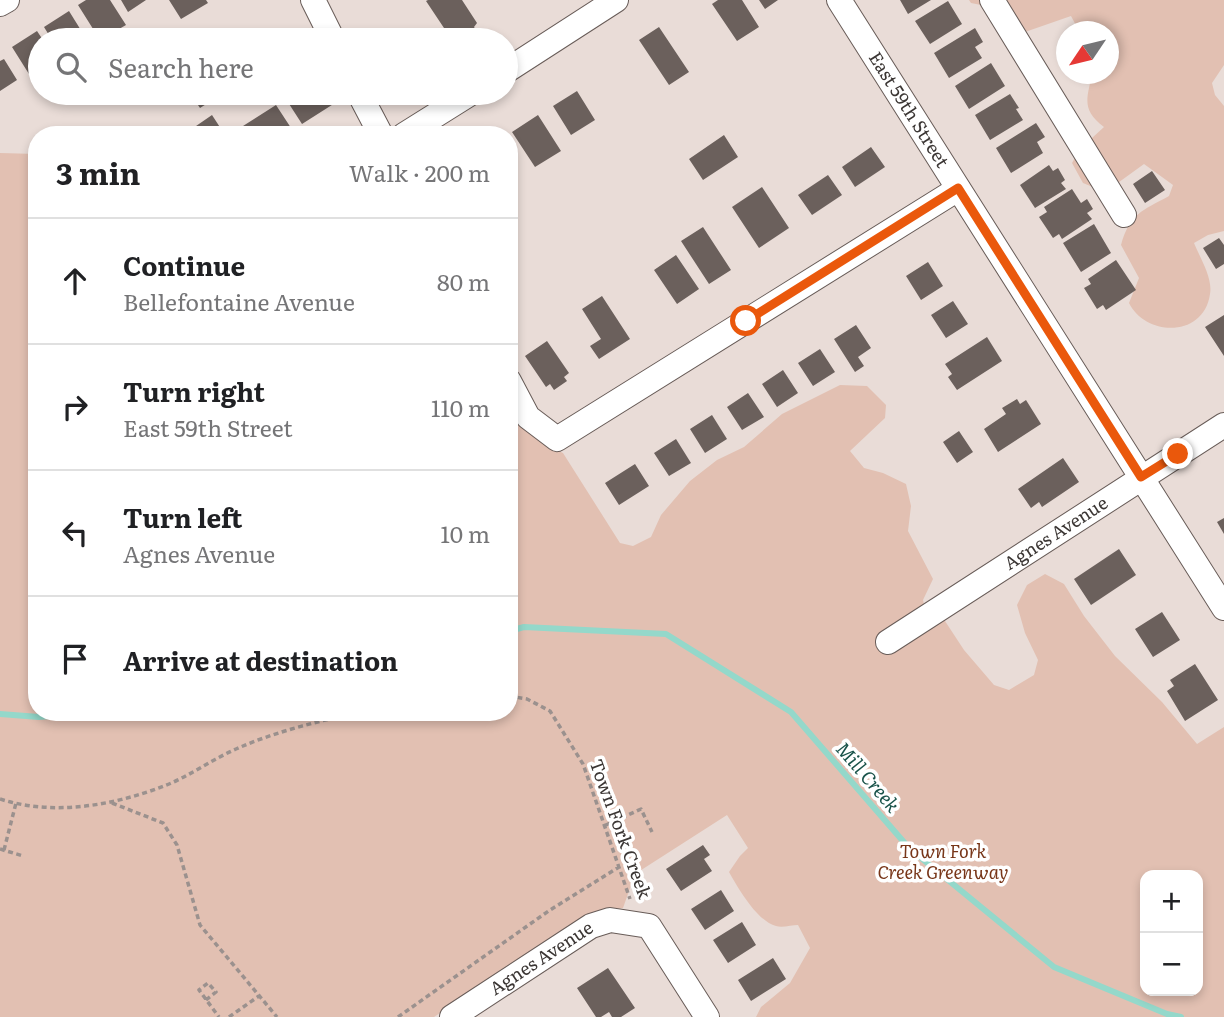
<!DOCTYPE html>
<html lang="en">
<head>
<meta charset="utf-8">
<style>
	body { margin:0; font-family:Literata,serif; background:#f2f2f2; color:#202124 }
	.controls { position:absolute; right:21px; bottom:21px; display:grid; overflow:hidden; border-radius:14px; box-shadow:0 4px 10px #0003 }
	.controls button { width:63px; height:63px; display:grid; place-items:center; padding:0; border:0; border-bottom:2px solid #e0e0e0; background:#fff; color:#202124; font:35px sans-serif }
	.compass { position:absolute; left:1056px; top:21px; width:63px; height:63px; border-radius:50%; background:#fff; box-shadow:0 4px 10px #0003; rotate:235deg }
	.stop { position:absolute; width:21px; height:21px; margin:-16px; border:5px solid #ea580c; border-radius:50%; background:#fff }
	.stop.end { background:#ea580c; border-color:#fff; box-shadow:0 2px 7px #0008 }
	.list { margin:0; padding:0; list-style:none }
	h2 { display:flex; justify-content:space-between; align-items:center; height:91px; margin:0; padding:0 28px; font-size:30px }
	h2 small { font-size:23px; font-weight:400; color:#757577 }
	.list li { display:grid; grid-template-columns:46px 1fr auto; gap:21px; align-items:center; box-sizing:border-box; height:126px; padding:0 28px; border-top:2px solid #e0e0e0 }
	.list b { display:block; font-size:26px; white-space:nowrap }
	.list p { margin:0; font-size:23px; white-space:nowrap; color:#757577 }
	.list em { font-size:23px; font-style:normal; color:#757577 }
	.icon { flex:none; width:38px; height:38px; fill:none; stroke:currentColor; stroke-width:2; stroke-linecap:round; stroke-linejoin:round }
	.map { position:relative; flex:none; width:1224px; height:1017px; overflow:hidden }
	.search { position:absolute; background:#fff; box-shadow:0 4px 10px #0003; left:28px; top:28px; width:490px; height:77px; display:flex; align-items:center; gap:18px; box-sizing:border-box; padding:0 24px; border-radius:38px; color:#757577; font-size:26px }
	.panel { position:absolute; background:#fff; box-shadow:0 4px 10px #0003; left:28px; top:126px; width:490px; height:595px; border-radius:28px }
	.map>svg:first-child { display:block }
</style>
</head>
<body>
<div class="map">
<svg width="1224" height="1017" viewBox="0 0 1224 1017">
	<rect width="100%" height="100%" fill="#e9dcd7"/>
	<path fill="#e2c0b2" fill-rule="evenodd" d="M969,0h255v65l-12,18 3,12 9,11v125l-16,4 -14,8c6,15 19,35 16,51 -6,44 -64,43 -81,9l10,-25 -18,-33c9,-32 21,-34 48,-49l4,-11 -29,-21 -29,21 -15,5 -17,-7 -11,-20 8,-14 24,-22c-23,-18 -17,-28 -12,-53h16v-42l-29,-1 -8,-15 -46,16 -39,-26 -15,-3z
		M0,153l37,1v558h472v-310l34,41 20,10 57,90 13,3 18,-9 10,-22 29,-34 27,-21 27,-13 38,-33 58,-29 27,1 19,19 -1,13 -35,33 14,17 19,5 23,11 5,22 -3,25 25,48 -10,21 6,26 14,-8 21,32 30,35 15,5 25,-15 4,-15 -13,-27 -8,-28 10,-20 18,-11 19,10 20,32 31,40 47,46 35,42 27,-17v290h-468l5,-10 29,-24 20,-35 -12,-23c-6,0 -16,3 -22,1 -19,-5 -38,-38 -47,-54l11,-16 8,-8 -21,-33 -92,59 -12,34 -30,5 -20,12 -139,92h-434zM1145,875h53v116h-53z"/>
	<g fill="none" stroke-linecap="round" stroke-linejoin="round">
		<path stroke="#94d8ca" stroke-width="6" d="M509,631l15,-4 142,7 125,78 118,136 145,119 113,47 14,3
			M0,714l39,3 53,-5"/>
	</g>
	<path fill="#6b605c" d="M86,0h24l16,25 -26,15 -22,-35z
		M121,0h25l-18,12z
		M169,0h37l2,3 -27,16z
		M428,0h34l15,23 -3,4 4,6 -10,7h-3l-4,-6 -9,6 -26,-39z
		M718,0h24l17,27 -22,14 -25,-37z
		M759,0h19l-13,9z
		M900,0h31l-23,14z
		M948,1l14,23 -32,20 -15,-23z
		M69,11l18,29h-35l-8,-13z
		M659,27l30,45 -20,13 -30,-45z
		M975,28l8,14 -8,5 7,11 -33,20 -15,-25z
		M37,31l6,9h-3v39l-6,3 -22,-35z
		M4,59l13,21 -17,11v-30z
		M991,63l14,23 -36,23 -14,-23z
		M577,91l18,29 -24,15 -18,-29z
		M190,93h27l2,3 -19,12z
		M282,93h47l6,10 -33,21z
		M1010,94l9,14 -3,1 7,11 -33,20 -15,-25z
		M276,105l17,26 -7,4h-38l-5,-9z
		M212,115l13,20h-42z
		M538,115l23,36 -26,16 -23,-35z
		M1036,123l9,14 -8,5 6,11 -32,20 -15,-25z
		M724,135l14,22 -35,23 -14,-21z
		M871,147l14,20 -30,20 -13,-20z
		M1049,165l4,6 5,-3 7,12 -4,3 5,6 -31,19 -15,-23z
		M1152,171l13,19 -20,13 -12,-19z
		M828,175l14,20 -30,20 -14,-20z
		M762,187l27,41 -30,20 -27,-41z
		M1072,189l9,14 6,-4 6,10 -6,4 5,6 -30,20 -3,-5 -6,4 -14,-21 8,-5 -3,-5z
		M1094,224l17,29 -30,19 -18,-29z
		M703,227l28,43 -22,14 -28,-43z
		M1219,238l5,7v19l-8,5 -13,-21z
		M676,255l23,34 -22,15 -23,-34z
		M1116,260l20,30 -30,20 -3,-5 -6,4 -13,-21 7,-4 -3,-5z
		M928,262l15,24 -22,14 -15,-24z
		M602,296l28,43 -31,20 -9,-13 11,-7 -19,-30z
		M953,301l15,23 -22,14 -15,-23z
		M1224,315v41l-19,-29z
		M856,325l15,23 -13,9 6,9 -9,6 -21,-33z
		M987,337l15,24 -45,29 -9,-13 4,-3 -7,-10z
		M547,341l22,32 -5,4 3,4 -13,9 -4,-6 -4,3 -21,-31z
		M820,349l15,23 -22,14 -15,-23z
		M783,370l15,23 -21,14 -15,-23z
		M748,393l16,24 -22,13 -15,-23z
		M1017,399l3,5 6,-4 15,24 -43,28 -14,-23 22,-15 -4,-6z
		M712,415l15,24 -22,14 -15,-24z
		M959,431l14,21 -16,11 -14,-21z
		M676,439l15,24 -22,13 -15,-23z
		M1063,458l16,24 -37,25 -3,-5 -8,6 -13,-19z
		M635,464l14,22 -30,19 -14,-22z
		M1224,518v16l-7,-12z
		M1119,549l17,26 -45,30 -17,-26z
		M1162,612l18,28 -27,17 -18,-28z
		M1195,664l23,36 -33,21 -18,-30 7,-5 -4,-6z
		M703,845l7,10 -6,4 8,12 -31,20 -15,-22z
		M721,890l13,21 -29,19 -14,-21z
		M742,922l14,23 -28,18 -15,-23z
		M773,958l13,21 -35,22 -13,-21z
		M608,968l27,40 -14,9h-9l-3,-5 -8,5h-5l-19,-29z"/>
	<g fill="none" stroke-linecap="round" stroke-linejoin="round">
		<defs>
			<g id="minor">
				<path d="M313,0l20,40"/>
				<path id="s1" d="M839,0l385,608"/>
				<path d="M992,0l132,215"/>
				<path d="M0,4l7,-4"/>
				<path d="M506,71l110,-71"/>
				<path d="M359,93l22,42"/>
				<path d="M404,135l67,-42"/>
				<path d="M509,381l19,36 29,22 401,-250"/>
				<path id="s2" d="M888,642l336,-217"/>
				<path id="s3" d="M452,1017l139,-91 19,-6 39,6 58,91"/>
			</g>
		</defs>
		<use href="#minor" stroke="#685c58" stroke-width="26"/>
		<path stroke="#9b918e" stroke-width="3.5" stroke-dasharray="5 3.5" stroke-linecap="butt" d="M509,696l18,3 23,12 33,53 47,135
			M0,799c53,17 112,7 164,-13 24,-9 47,-26 72,-37 38,-17 83,-28 124,-37
			M112,803l51,20 14,22 23,80 77,92
			M606,825l35,-16 11,23
			M0,849l23,7
			M4,850l12,-47
			M206,1000l10,-8 -8,-9 -9,7 20,27
			M229,1017l30,-21
			M398,1017l152,-107 69,-43"/>
		<use href="#minor" stroke="#fff" stroke-width="24"/>
	</g>
	<g fill="none" stroke-linecap="round" stroke-linejoin="round">
		<path stroke="#ea580c" stroke-width="9" d="M746,321l212,-133 183,289 37,-23"/>
	</g>
	<g text-anchor="middle" stroke-width="7" stroke-linejoin="round" paint-order="stroke">
		<g font-size="18" fill="#3b3634" stroke="#fff">
			<text dy="6" stroke="none"><textPath href="#s1" startOffset="130">East 59th Street</textPath></text>
			<text dy="6" stroke="none"><textPath href="#s2" startOffset="200">Agnes Avenue</textPath></text>
			<text transform="translate(620 829) rotate(70)" y="6">Town Fork Creek</text>
			<text dy="6" stroke="none"><textPath href="#s3" startOffset="107">Agnes Avenue</textPath></text>
		</g>
		<g font-size="18" font-style="italic" fill="#783619" stroke="#fff">
			<text x="943" y="858">Town Fork<tspan x="943" dy="21">Creek Greenway</tspan></text>
		</g>
		<g font-size="19" font-style="italic" fill="#1a534a" stroke="#fff">
			<text transform="translate(868 777) rotate(49)" y="7">Mill Creek</text>
		</g>
	</g>
</svg>
<div class="controls">
<button>+</button>
<button>−</button>
</div>
<svg class="compass" viewBox="-18 -18 36 36"><path d="M0-13l5 13h-10z" fill="#e53935"/><path d="M0 13l5-13h-10z" fill="#757577"/></svg>
<div class="stop" style="left:746px;top:321px"></div>
<div class="stop end" style="left:1178px;top:454px"></div>
<div class="search"><svg class="icon" aria-label="search" viewBox="0 0 24 24"><circle cx="10" cy="10" r="6"/><path d="M15 15l6 6"/></svg>Search here</div>
<section class="panel">
<h2>3 min<small>Walk · 200 m</small></h2>
<ul class="list">
<li><svg class="icon" aria-label="ahead" viewBox="0 0 24 24"><path d="M12 20V5M6 11l6-6 6 6"/></svg><div><b>Continue</b><p>Bellefontaine Avenue</p></div><em>80 m</em></li>
<li><svg class="icon" aria-label="right" viewBox="0 0 24 24"><path d="M7 20v-9h11M14 6l5 5-5 5"/></svg><div><b>Turn right</b><p>East 59th Street</p></div><em>110 m</em></li>
<li><svg class="icon" aria-label="left" viewBox="0 0 24 24"><path d="M17 20v-9H6M10 6l-5 5 5 5"/></svg><div><b>Turn left</b><p>Agnes Avenue</p></div><em>10 m</em></li>
<li><svg class="icon" aria-label="arrive" viewBox="0 0 24 24"><path d="M6 21V4h12l-3 4 3 4H6"/></svg><div><b>Arrive at destination</b></div></li>
</ul>
</section>
</div>
</body>
</html>
